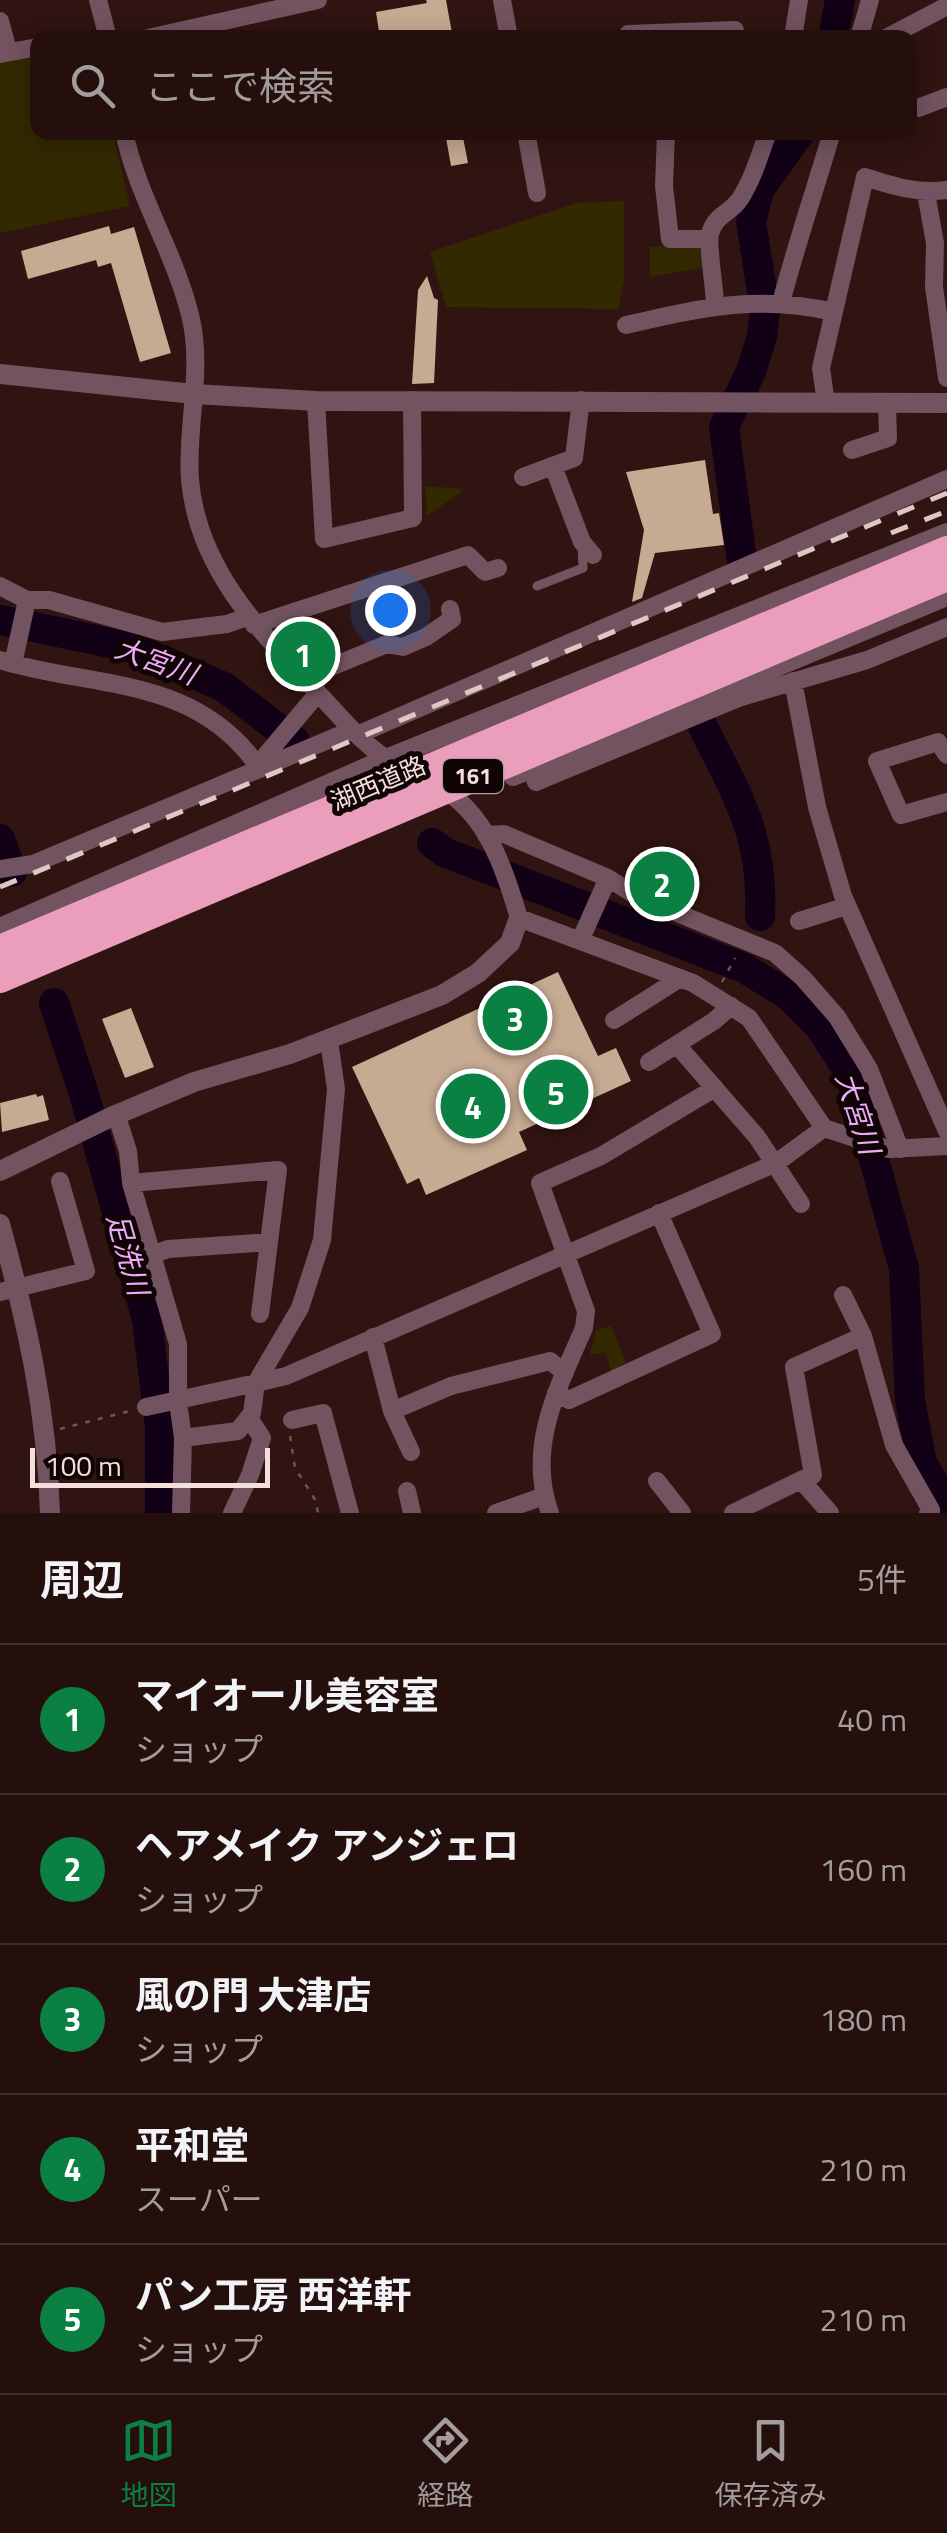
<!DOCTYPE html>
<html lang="ja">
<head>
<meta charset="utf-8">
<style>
	body { margin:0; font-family:"Titillium Web","Noto Sans JP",sans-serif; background:#2c1816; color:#f1f3f6 }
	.scale { position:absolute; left:30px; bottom:25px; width:240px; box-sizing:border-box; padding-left:10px; border:5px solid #f4dfdc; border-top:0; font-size:28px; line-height:35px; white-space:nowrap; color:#f4dfdc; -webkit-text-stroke:8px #100504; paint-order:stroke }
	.you { position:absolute; left:390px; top:610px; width:35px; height:35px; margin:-25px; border:8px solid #fff; border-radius:50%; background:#1a73e8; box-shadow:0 0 0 15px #1a73e833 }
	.badge { display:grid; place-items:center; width:65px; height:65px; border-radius:50%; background:#0b8043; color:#fff; font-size:32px; font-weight:700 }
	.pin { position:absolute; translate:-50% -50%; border:5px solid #fff; box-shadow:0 2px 10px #0006 }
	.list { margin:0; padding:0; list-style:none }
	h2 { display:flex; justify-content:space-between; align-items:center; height:130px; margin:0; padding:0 40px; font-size:42px }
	h2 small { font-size:32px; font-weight:400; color:#a39c9d }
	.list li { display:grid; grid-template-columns:65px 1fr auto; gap:30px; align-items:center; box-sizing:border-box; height:150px; padding:0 40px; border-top:2px solid #412f2e }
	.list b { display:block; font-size:38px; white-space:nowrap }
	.list p { margin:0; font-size:32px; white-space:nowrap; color:#a39c9d }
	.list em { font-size:32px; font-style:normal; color:#a39c9d }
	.icon { flex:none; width:55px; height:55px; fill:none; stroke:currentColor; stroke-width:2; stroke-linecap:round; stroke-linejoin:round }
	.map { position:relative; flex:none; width:947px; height:1513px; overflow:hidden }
	.search { position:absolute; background:#240f0d; box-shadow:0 5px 25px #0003; left:30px; right:30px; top:30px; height:110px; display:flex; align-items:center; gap:25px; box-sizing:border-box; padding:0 35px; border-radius:20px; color:#a39c9d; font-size:38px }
	.sheet { height:880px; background:#240f0d }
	nav { display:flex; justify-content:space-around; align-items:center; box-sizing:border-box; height:140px; border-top:2px solid #412f2e; background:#240f0d; font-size:28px; color:#a39c9d }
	nav a { display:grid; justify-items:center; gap:5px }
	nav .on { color:#0b8043 }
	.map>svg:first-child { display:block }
</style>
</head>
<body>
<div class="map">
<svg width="947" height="1513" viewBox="0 0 947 1513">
	<rect width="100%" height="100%" fill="#301411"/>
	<path fill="#322901" d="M37,52l1,80 75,1 17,73 -130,27v-173z
		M624,201v80l-6,28 -172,-2 -16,-55 147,-49z
		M699,244l8,6 -2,17 -55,10v-30z
		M425,486l40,3 -38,27z
		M611,1326l15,37 -15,8 -5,-19 -16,3 6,-25z"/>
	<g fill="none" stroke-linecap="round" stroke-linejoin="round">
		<path stroke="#110016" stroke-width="30" d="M833,38l7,-38
			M762,291l-11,-69 8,-32 41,-58
			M742,561l-18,-134 28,-58 10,-33 3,-27
			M0,620l134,28 90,39 71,54
			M703,727c34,68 61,109 57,189
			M0,839l12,33
			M432,843l12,9 300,116 44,27 32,32 31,48 53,194 6,131 12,63 25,43
			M54,1003l30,91 63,226 13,107v86"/>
	</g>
	<path fill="#c6aa92" d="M426,0h20l6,33 -18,5h-54l-4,-26 51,-9z
		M445,132h17l6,31 -17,3z
		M109,226l2,8 23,-7 37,126 -31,9 -29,-99 -13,4 -2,-7 -68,19 -7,-28z
		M427,276l7,22 4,2 -4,83 -22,1 6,-94z
		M705,460l8,54 6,-1 5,32 -69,8 -13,45 -10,4 12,-72 -18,-58z
		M661,860l13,34 -3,3 -25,-10 -7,-16z
		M558,972l40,84 18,-8 15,33 -112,51 8,18 -101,45 -7,-17 -12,6 -55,-117z
		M131,1008l23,59 -29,11 -23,-59z
		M36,1094l1,3 6,-2 6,25 -47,12 -2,-29z"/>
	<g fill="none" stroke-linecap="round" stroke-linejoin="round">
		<path stroke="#705653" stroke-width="2.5" stroke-dasharray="5 8" stroke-linecap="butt" d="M722,982l13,-24
			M60,1429l70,-18
			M290,1436l5,32 21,33 2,12"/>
		<path stroke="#72535f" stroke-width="9" d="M537,586l46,-18 -1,-23"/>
		<path stroke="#72535f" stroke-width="18" d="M98,0l10,38
			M502,0l7,38
			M0,21l6,22
			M628,34l107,-4
			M148,38l170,-38
			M793,38l6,-38
			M859,38l11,-38
			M886,38l61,-32
			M0,54l38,-7
			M918,108l29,-11
			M124,132c14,66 52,122 67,187 12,53 -5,108 -1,161 8,89 69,150 127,212 24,25 47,55 78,72
			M526,132l11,61
			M666,132l-2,54 6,53h38
			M926,193l9,50 -1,44 13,91
			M781,303c15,-58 34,-113 51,-171
			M715,305c0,-16 -8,-60 -5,-71 5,-20 20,-20 30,-35 13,-20 20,-45 28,-67
			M626,325c75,-17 131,-31 208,-13
			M316,401l8,138 89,-21 -1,-118
			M826,403l-5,-35 44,-191c28,9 52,17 82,13
			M852,450l36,-12 -1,-34
			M553,466l29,76 11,13
			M523,477l51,-19 7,-58
			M0,586l27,14h22l113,32 65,-8 20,-7
			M254,625l214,-70 17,17 13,-4
			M0,660c95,29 196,15 260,109l6,-14 52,-62
			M13,664l14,-64
			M304,678l83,-34 16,3 23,-10 26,-18 -2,-10
			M793,681l24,126 26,89 104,235
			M357,735l590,-256
			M947,755l-9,-13 -61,19 24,54 46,-13
			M531,769l5,13 205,-85 126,-37 80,-33
			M440,788c46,24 65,82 79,130l174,65 56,35 75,110 64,21 59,-3
			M486,835l18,-1 104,44 30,19 137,56 28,25 34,39 32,52 31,80
			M0,869l33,-5 319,-134
			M799,921l48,-15
			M580,941l28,-63
			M614,1020l65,-41
			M329,1041l7,48 -14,151 -22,68 -44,75 30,-7 490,-213 48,-35
			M677,1045l80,92 44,67
			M649,1062l65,-41 17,-15
			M116,1114l12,37 3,32 47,161v58l5,36 -2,75
			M131,1183l147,-13 -18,144
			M152,1255l16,-6 101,-7
			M0,1292l86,-21 -26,-90
			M843,1295l20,41 31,109 37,65 -3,3
			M373,1337l19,74 19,41
			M556,1393l13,7 143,-66 -53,-121
			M146,1407l110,-24 -4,30 -14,18 -55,7
			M392,1411l59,-25 99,-25 15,12
			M292,1420l31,-7 27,100
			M801,1480l12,-5 -19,-108 69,-31
			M657,1481l25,32
			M407,1491l5,22
			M232,1513l18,-38 12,-37 -13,-20
			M496,1513l48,-17
			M550,1513c-24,-66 8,-125 34,-185l2,-17 -46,-128 61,-27 114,-68
			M733,1513l68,-33 29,33"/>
		<path stroke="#72535f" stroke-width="20" d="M0,374l194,20 122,7 631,2
			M513,776l434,-180
			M0,928l386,-169 561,-226
			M0,1171l111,-54 83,-35 96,-28 152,-59 36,-22 32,-30 9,-25
			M0,1224c27,99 47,186 50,289"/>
		<path stroke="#dec8c5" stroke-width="5" stroke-dasharray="18 18" stroke-linecap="butt" d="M891,533l56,-22
			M0,887l947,-394"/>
		<path stroke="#eb9ebb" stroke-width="30" d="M0,950l947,-399
			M0,978l947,-402"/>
	</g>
	<g text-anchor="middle" stroke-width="10" stroke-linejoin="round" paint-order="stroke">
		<rect fill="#100504" stroke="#b09e9b" stroke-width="2.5" x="443" y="759" width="60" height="34" rx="8"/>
		<g font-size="22" font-weight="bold" fill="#f4dfdc">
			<text x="473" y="784">161</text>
		</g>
		<g font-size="25" fill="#f4dfdc" stroke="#100504">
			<text transform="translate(378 783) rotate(-23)" y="9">湖西道路</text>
		</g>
		<g font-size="28" font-style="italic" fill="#edaaf8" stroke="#100504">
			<text transform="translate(156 661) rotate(20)" y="10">大宮川</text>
			<text transform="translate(858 1113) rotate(72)" y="10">大宮川</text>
			<text transform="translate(128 1254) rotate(74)" y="10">足洗川</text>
		</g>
	</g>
</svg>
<div class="scale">100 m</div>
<div class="you"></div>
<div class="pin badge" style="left:303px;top:654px">1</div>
<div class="pin badge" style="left:662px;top:884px">2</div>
<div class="pin badge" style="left:515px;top:1018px">3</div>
<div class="pin badge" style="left:473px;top:1106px">4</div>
<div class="pin badge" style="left:556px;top:1092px">5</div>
<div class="search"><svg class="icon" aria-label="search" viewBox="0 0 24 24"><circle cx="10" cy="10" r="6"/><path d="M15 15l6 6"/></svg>ここで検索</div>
</div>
<section class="sheet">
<h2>周辺<small>5件</small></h2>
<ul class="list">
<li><span class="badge">1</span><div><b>マイオール美容室</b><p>ショップ</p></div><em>40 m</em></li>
<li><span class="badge">2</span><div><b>ヘアメイク アンジェロ</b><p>ショップ</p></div><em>160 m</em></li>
<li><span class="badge">3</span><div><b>風の門 大津店</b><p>ショップ</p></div><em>180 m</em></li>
<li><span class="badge">4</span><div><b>平和堂</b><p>スーパー</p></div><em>210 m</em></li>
<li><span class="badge">5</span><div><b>パン工房 西洋軒</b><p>ショップ</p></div><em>210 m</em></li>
</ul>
</section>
<nav>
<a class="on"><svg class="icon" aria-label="map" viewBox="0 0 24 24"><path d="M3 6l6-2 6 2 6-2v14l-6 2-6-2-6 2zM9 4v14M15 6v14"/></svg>地図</a>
<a><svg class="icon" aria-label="directions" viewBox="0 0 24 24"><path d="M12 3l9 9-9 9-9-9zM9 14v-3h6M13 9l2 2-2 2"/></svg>経路</a>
<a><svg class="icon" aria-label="saved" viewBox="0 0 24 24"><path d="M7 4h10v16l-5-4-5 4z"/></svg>保存済み</a>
</nav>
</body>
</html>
